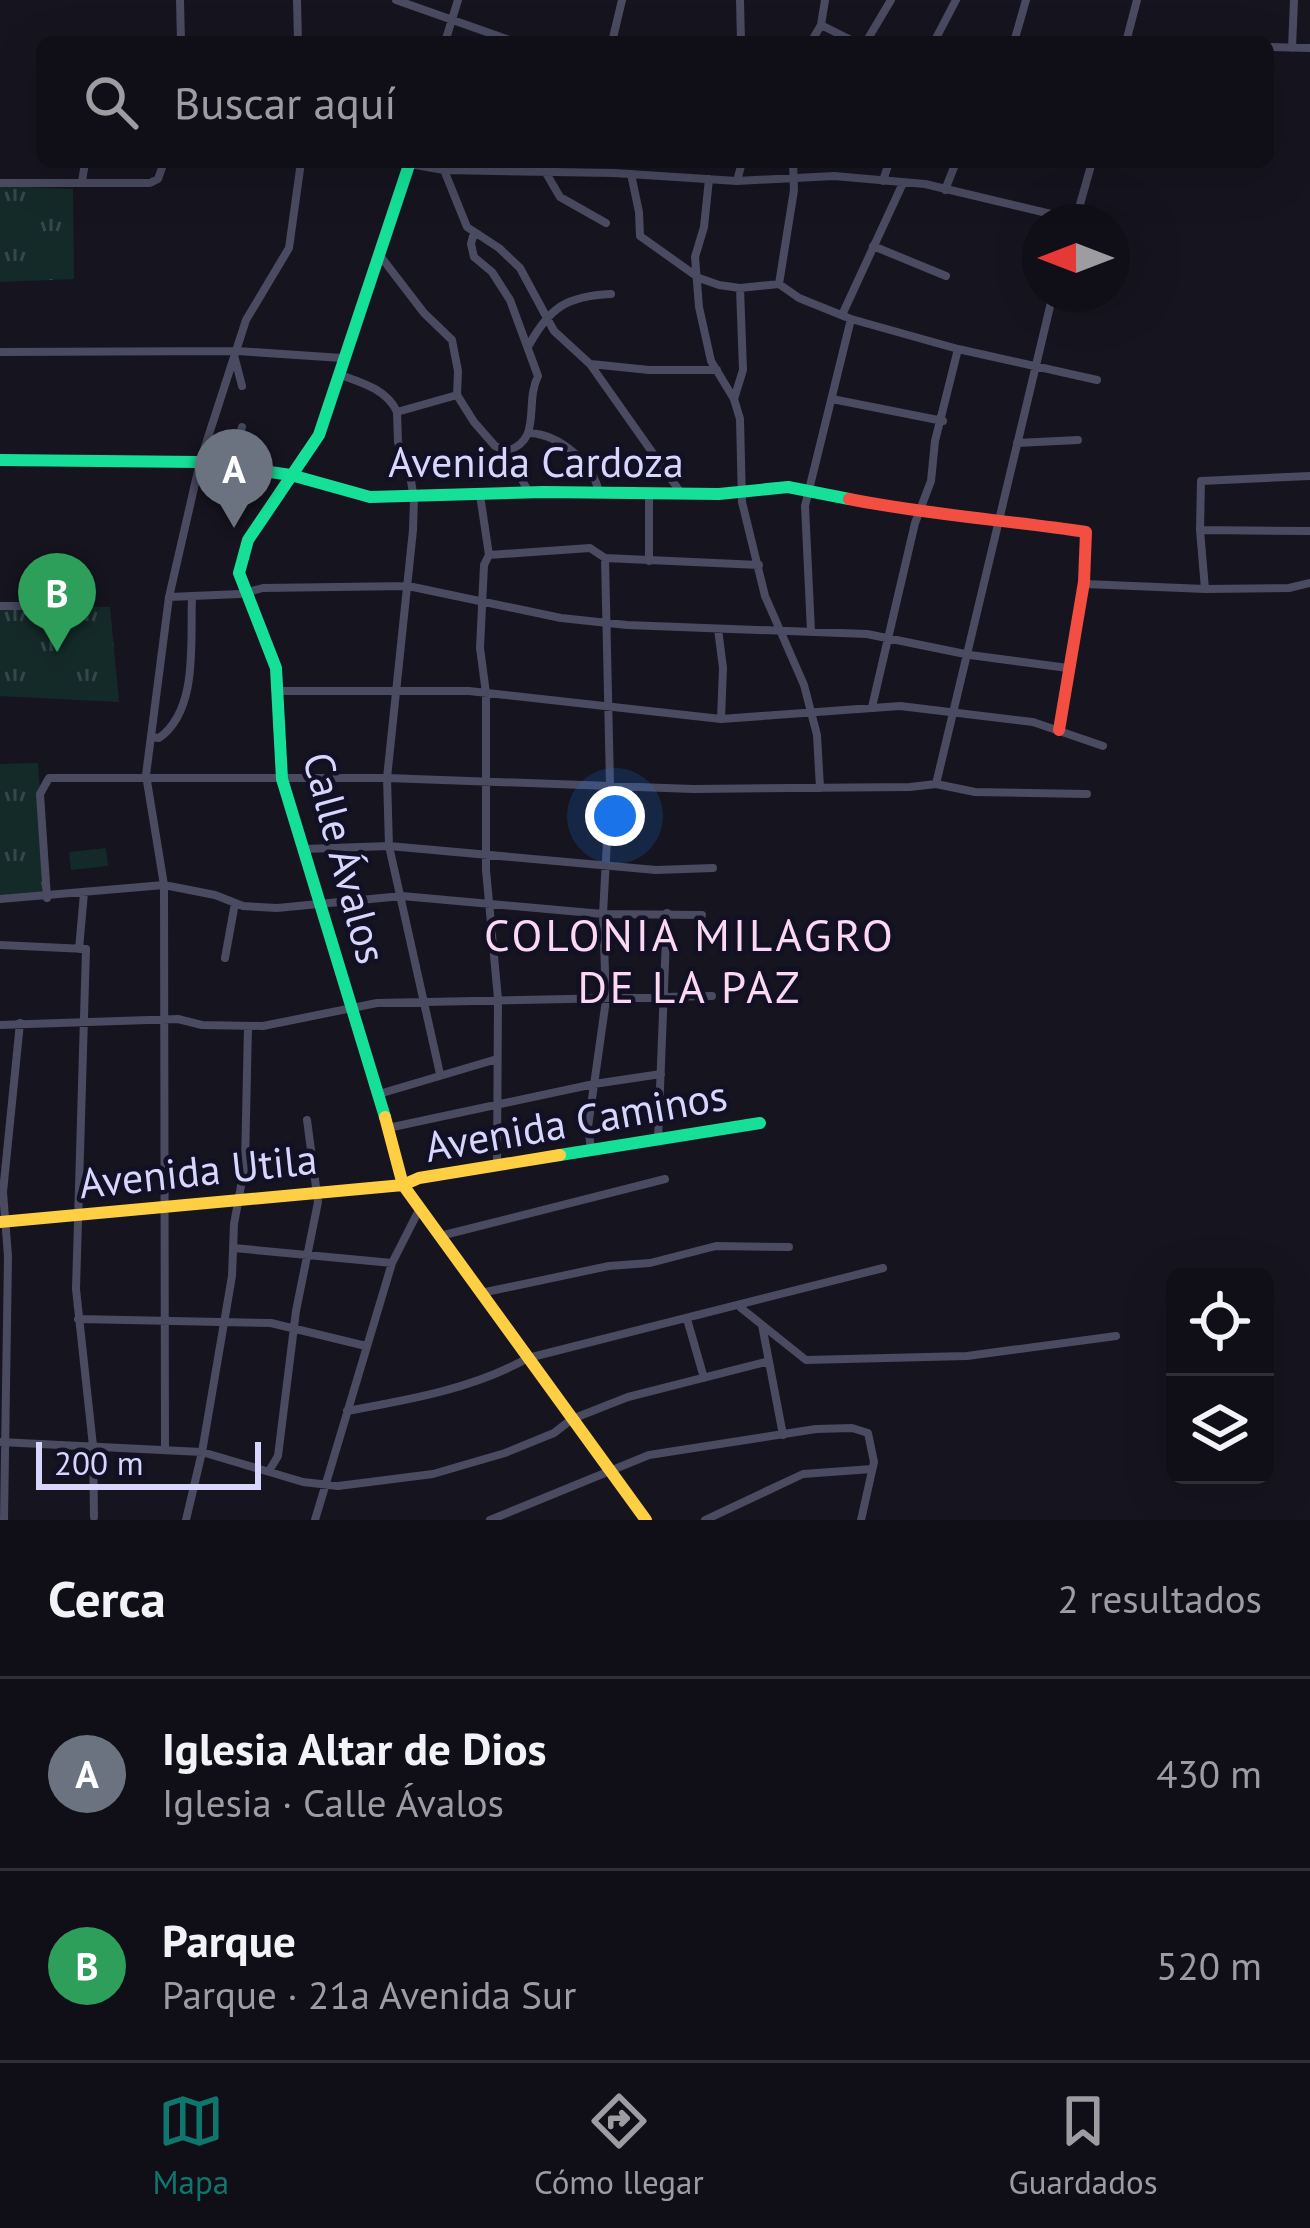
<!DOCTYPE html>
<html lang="es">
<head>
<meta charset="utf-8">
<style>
	body { margin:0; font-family:"PT Sans",sans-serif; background:#1e1d24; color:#f1f3f6 }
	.controls { position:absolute; right:36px; bottom:36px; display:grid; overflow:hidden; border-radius:18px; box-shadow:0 12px 48px #0002 }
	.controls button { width:108px; height:108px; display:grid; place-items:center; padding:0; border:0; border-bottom:3px solid #302f36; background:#100f17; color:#f1f3f6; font:60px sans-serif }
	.compass { position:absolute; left:1022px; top:204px; width:108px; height:108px; border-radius:50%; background:#100f17; box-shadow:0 12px 48px #0002; rotate:270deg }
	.scale { position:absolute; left:36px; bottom:30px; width:225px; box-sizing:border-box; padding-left:12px; border:6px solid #d8d6fc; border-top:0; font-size:33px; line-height:42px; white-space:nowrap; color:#d8d6fc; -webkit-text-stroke:9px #121024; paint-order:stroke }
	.you { position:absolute; left:615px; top:816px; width:42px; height:42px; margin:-30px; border:9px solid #fff; border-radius:50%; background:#1a73e8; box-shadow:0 0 0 18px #1a73e833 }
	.badge { display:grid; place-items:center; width:78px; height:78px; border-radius:50%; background:#0f766e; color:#fff; font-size:39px; font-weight:700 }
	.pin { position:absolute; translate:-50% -99px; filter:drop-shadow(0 3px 6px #0008) }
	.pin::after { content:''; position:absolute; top:63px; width:42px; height:36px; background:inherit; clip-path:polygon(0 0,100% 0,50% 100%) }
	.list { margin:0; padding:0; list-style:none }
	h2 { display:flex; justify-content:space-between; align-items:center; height:156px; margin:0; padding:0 48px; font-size:51px }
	h2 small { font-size:39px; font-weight:400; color:#9c9ca1 }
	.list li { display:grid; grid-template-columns:78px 1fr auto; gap:36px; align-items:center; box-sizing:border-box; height:192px; padding:0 48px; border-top:3px solid #302f36 }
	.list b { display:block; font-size:45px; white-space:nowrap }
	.list p { margin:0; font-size:39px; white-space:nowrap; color:#9c9ca1 }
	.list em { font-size:39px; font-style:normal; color:#9c9ca1 }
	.icon { flex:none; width:66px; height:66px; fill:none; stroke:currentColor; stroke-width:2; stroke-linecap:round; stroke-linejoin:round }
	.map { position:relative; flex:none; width:1310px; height:1520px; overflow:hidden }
	.search { position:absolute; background:#100f17; box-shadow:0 12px 48px #0002; left:36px; right:36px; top:36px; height:132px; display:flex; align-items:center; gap:30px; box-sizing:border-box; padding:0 42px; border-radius:18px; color:#9c9ca1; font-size:45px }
	.sheet { height:540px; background:#100f17 }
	nav { display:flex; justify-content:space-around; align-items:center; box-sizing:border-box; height:168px; border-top:3px solid #302f36; background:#100f17; font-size:33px; color:#9c9ca1 }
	nav a { display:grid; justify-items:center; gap:6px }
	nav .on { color:#0f766e }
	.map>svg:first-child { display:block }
</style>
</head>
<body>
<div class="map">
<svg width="1310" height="1520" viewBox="0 0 1310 1520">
	<defs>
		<pattern id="grass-tufts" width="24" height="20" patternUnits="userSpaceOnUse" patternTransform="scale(3)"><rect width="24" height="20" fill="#142a29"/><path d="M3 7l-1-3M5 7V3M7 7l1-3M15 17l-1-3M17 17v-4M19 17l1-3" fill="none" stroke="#354849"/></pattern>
	</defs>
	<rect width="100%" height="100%" fill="#16141f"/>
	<path fill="url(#grass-tufts)" d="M0,186l73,3 1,90 -74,3z
		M0,606l110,1 9,95 -119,-6z
		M38,763l9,135h-47v-134z"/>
	<path fill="#142a29" d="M106,848l2,18 -37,4 -2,-18z"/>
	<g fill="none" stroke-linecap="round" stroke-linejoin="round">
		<path stroke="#4a4a60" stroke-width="8" d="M180,0l1,42
			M297,0l1,42
			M396,0l119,42
			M740,0l1,42
			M821,25l34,17
			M445,42l13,-42
			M612,42l10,-42
			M811,42l10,-17 4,-25
			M866,42l25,-42
			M934,42l22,-42
			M1014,42l12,-42
			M1126,42l11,-42
			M1268,47l42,1
			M1292,48l2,-48
			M410,164l34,6 170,3 123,8 97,-5 91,8 151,36
			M444,170l23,57 32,21 21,20 34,63 36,33 91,129
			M546,173l14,24 46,26
			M631,174l8,38 1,24 59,42 20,7 21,3 39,-4 20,14 52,21 107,30 139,31
			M709,179l-5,48 -9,30 4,50 12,54 23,38
			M737,181l5,-19
			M883,181l6,-19
			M82,182l3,-20
			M0,183h150l8,-4 6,-17
			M945,190l11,-28
			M1075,222l17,-60
			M474,232l-3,12 3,13 18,15 18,28 28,76c-14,28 5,64 -31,75
			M873,246l73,30
			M378,253l46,60 28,27 6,31 -1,24 17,27 21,24 12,5 22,42
			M779,284l15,-94 -1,-28
			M740,288l3,82 -9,29 6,20 2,83 23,94 39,89 13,50 3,53
			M842,315l61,-132
			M529,345c21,-38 38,-49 82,-51
			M0,352l237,-1 105,7
			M235,359l7,27
			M591,364l58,6h68
			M338,374c22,8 49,15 59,38
			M832,399l111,22
			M530,433c30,2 62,29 69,59
			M1017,443l61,-3
			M230,467l12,-40
			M649,494v67
			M480,495l9,60 -5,10 -4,83 6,45v177l12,129 -1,166
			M1200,530l110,1
			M489,555l101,-7 15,10 154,7
			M1085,584l120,5 84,-1 21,-5
			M1205,589l-5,-59 1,-49 109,-5
			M169,597l71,-3 23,-6 145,-2 153,32 66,7 240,9 103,21 98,13
			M0,606h86
			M718,629l5,39 -2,51
			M811,631l-6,-125 46,-187
			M277,691h192l252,28 179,-13 133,16 70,24
			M872,707l43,-184 16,-42 4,-40 23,-92
			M151,737l8,1c40,-28 31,-98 33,-141
			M936,784l117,-490
			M304,849l85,-3 267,24 57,-2
			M47,898l-7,-104 9,-16h338l306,11 217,-2 26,-3 39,8 112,2
			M0,899l164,-14 51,10 28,11 34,2 125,-12 201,18 99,1
			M0,945l86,4 -10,340 17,157 1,71
			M79,949l5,-56
			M225,958l10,-55
			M0,1025l178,-6 24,6 61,1 114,-23 335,-7
			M440,1074l-51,-228 -2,-68 26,-248 1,-31 -6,-36 -10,-21 -1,-30 60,-17
			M379,1094l118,-35
			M388,1128l206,-44 67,-10
			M658,1139l9,-226
			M591,1149l-3,-22 18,-127 -3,-86 7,-129 -5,-227
			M440,1236l225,-57
			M234,1248l158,15
			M481,1293l128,-27 41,-3 66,-17 73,1
			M741,1308l65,52 161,-4 149,-20
			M78,1319l193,4 95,23
			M687,1319l17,59
			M762,1325l21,110
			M347,1411c61,-11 126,-22 181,-53l355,-90
			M0,1442l202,10 101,30 35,4 95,-12 72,-21 49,-20 18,-14 56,-22 141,-36
			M165,1449l-1,-564 -18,-110 23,-178 31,-135 46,-142 43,-72 12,-86
			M269,1471l9,-15 18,-145 22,-109 -11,-82
			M4,1520l4,-264 -5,-64 17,-169
			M186,1520l16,-68 30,-176 2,-52 11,-60 3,-138
			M315,1520l77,-257 28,-55
			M490,1520l159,-65 167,-26 36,-1 16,5 6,29 -13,58
			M705,1520l98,-46 69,-5"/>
		<path stroke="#16e098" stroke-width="12" d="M0,460l200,2 91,13 79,22 173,-5 176,2 69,-7 61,12
			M385,1117l-103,-338 -6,-111 -37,-95 9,-33 71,-105 91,-273
			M560,1155l200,-32"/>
		<path stroke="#ffcf43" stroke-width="12" d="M385,1117l18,68 243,335
			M0,1222l403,-37 16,-7 141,-23"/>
		<path stroke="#f24e42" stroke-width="12" d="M849,499c79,16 158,21 237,33l-2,50 -25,148"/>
	</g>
	<g text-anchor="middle" stroke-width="9" stroke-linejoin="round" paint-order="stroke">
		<g font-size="42" fill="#d8d6fc" stroke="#121024">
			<text x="536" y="477">Avenida Cardoza</text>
			<text transform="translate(345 858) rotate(75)" y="15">Calle Ávalos</text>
			<text transform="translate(576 1121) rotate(-10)" y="15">Avenida Caminos</text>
			<text transform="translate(198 1171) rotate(-6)" y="15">Avenida Utila</text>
		</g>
		<g font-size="45" letter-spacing="3" fill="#fcd8f1" stroke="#121024">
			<text x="690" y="951">COLONIA MILAGRO<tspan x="690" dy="52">DE LA PAZ</tspan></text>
		</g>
	</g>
</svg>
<div class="controls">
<button><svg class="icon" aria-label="locate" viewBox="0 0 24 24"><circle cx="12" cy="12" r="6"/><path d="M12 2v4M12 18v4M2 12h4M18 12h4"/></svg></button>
<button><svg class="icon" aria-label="layers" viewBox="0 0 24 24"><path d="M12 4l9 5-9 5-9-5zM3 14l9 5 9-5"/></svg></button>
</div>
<svg class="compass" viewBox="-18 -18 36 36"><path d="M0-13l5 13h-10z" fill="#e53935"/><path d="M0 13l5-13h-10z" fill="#9c9ca1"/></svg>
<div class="scale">200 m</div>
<div class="you"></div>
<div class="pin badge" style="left:234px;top:528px;background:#6b7280">A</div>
<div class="pin badge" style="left:57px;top:652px;background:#2e9e5b">B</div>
<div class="search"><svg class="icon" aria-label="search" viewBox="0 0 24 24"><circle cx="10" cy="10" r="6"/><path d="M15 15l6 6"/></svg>Buscar aquí</div>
</div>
<section class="sheet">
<h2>Cerca<small>2 resultados</small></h2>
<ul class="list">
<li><span class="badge" style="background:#6b7280">A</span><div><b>Iglesia Altar de Dios</b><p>Iglesia · Calle Ávalos</p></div><em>430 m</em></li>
<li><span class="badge" style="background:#2e9e5b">B</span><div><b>Parque</b><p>Parque · 21a Avenida Sur</p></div><em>520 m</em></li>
</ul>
</section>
<nav>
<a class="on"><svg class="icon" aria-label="map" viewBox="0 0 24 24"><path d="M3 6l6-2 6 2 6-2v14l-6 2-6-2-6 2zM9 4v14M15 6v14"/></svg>Mapa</a>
<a><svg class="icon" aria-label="directions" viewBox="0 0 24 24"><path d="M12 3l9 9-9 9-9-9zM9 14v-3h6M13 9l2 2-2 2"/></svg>Cómo llegar</a>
<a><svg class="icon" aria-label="saved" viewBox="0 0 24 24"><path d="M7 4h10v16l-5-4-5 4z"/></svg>Guardados</a>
</nav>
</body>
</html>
